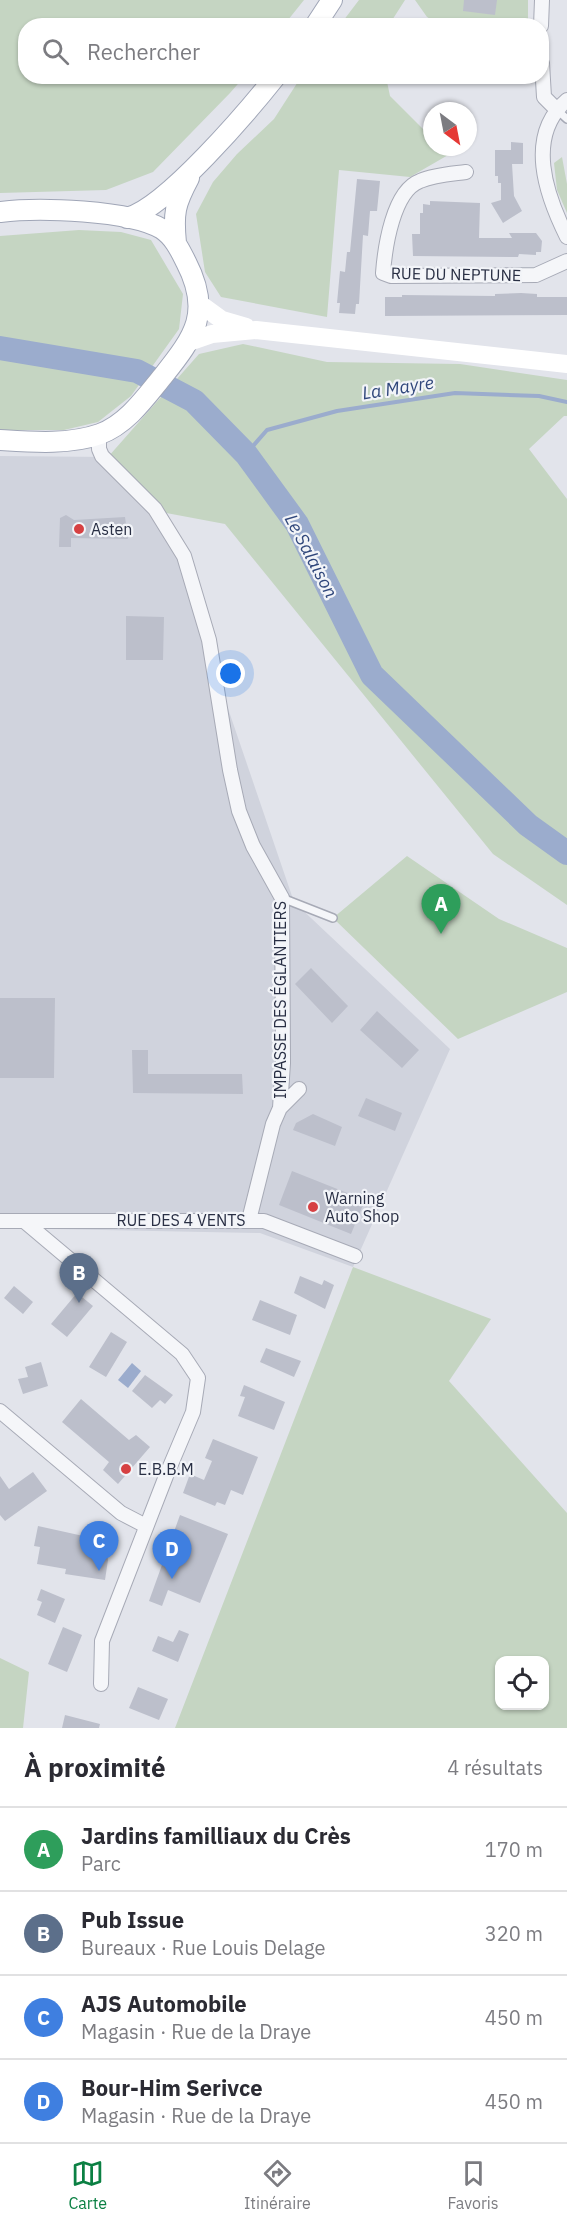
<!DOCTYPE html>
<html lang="fr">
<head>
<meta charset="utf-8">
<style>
	body { margin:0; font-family:"IBM Plex Sans",sans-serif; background:#f7f7f7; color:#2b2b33 }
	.controls { position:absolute; right:18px; bottom:18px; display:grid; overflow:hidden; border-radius:12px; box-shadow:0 2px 4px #0004 }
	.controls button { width:54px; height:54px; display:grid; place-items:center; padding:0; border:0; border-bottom:2px solid #e1e1e2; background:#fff; color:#2b2b33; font:30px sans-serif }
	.compass { position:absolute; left:423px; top:102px; width:54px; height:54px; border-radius:50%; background:#fff; box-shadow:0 2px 4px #0004; rotate:148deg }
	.you { position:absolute; left:231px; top:674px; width:21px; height:21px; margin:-15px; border:4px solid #fff; border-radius:50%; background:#1a73e8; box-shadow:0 0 0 9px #1a73e833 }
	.badge { display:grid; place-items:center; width:39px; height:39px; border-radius:50%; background:#0b8043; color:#fff; font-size:20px; font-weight:700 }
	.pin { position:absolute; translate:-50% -50px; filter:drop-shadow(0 2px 3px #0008) }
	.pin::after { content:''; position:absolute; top:32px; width:21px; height:18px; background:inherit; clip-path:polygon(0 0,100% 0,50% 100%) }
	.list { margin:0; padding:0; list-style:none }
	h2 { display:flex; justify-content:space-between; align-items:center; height:78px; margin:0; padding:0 24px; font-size:26px }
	h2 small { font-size:20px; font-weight:400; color:#7c7c81 }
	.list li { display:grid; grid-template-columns:39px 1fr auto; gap:18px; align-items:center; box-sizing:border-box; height:84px; padding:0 24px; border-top:2px solid #e1e1e2 }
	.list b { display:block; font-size:22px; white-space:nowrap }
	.list p { margin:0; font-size:20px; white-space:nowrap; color:#7c7c81 }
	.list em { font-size:20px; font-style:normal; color:#7c7c81 }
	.icon { flex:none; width:33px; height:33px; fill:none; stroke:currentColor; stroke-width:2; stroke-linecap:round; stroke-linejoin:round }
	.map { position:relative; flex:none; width:567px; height:1728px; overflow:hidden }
	.search { position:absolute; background:#fff; box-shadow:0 2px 4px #0004; left:18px; right:18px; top:18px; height:66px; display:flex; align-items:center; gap:15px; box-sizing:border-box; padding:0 21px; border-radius:24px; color:#7c7c81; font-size:22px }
	.sheet { height:414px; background:#fff }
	nav { display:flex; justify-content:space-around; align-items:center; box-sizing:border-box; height:84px; border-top:2px solid #e1e1e2; background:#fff; font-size:16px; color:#7c7c81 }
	nav a { display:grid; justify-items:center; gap:3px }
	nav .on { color:#0b8043 }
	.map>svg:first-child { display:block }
</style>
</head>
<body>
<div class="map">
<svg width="567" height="1728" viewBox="0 0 567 1728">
	<rect width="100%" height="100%" fill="#e2e4eb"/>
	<path fill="#d0d3dd" d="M0,456l108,1 53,55 133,390 156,147 -97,218 -93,-34 -260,-5z"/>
	<path fill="#c5d5c2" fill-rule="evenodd" d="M0,0h304l-20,25 -258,1v50l218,1 -14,16 -77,79 -47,18 -106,3z
		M359,0h46l-16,25h-49z
		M415,0h113v25h-88l-13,-8z
		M301,77h85l4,19 33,33 9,2v16h30l-52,30 -71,-7 -12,147 -106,-20 -16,-25 -9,-58 17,-32 24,-28 37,-35z
		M562,157l5,27v29l-10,-23 -3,-27z
		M79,230l42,2 30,8 32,54 -4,35 -48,67 -33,26 -34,8h-64v-194z
		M243,344l84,18 133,2 107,16v36h-3l-35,33 38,50v406l-74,-51 -268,-330 -64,-12 -53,-55 91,-103z
		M407,856l92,63 68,29v44l-109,47 -125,-121z
		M353,1267l138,52 -42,62 118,132v215h-392zM500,1660h44v46h-44z
		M0,1658l29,14 -6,56h-23z"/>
	<path fill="#9baccd" d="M132,1363l9,8 -13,17 -10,-8z"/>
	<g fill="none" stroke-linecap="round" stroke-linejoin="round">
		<path stroke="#9baccd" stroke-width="4" d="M246,454l21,-24 70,-19 118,-18 84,3 28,6"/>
		<path stroke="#9baccd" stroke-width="24" d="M0,348l137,23 57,30 52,53 51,70 75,151 156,150 39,28"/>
	</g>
	<path fill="#bcbfcb" d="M464,0h33l-2,15 -32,-4z
		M511,142l12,1v21h-11l2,32 8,15 -19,12 -12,-20 10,-3v-17h-3v-7h-3v-26h16z
		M357,179l23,2 -3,30h-7l-2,25 -5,-1 -4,69h-3l-1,10 -16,-1 1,-10h-3l3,-32 5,1 2,-20h3z
		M430,201l50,2 -1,35h33l-3,-5h27l6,8 -1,11h-5v3l-17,-1 -1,3 -105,-1 -1,-22h8v-21h3v-9l7,1z
		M521,293l16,1v3h30v18l-182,1v-19h17v-2l93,1v-2z
		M66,515l8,5 51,-3 3,22 -57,-1v9h-12l1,-29z
		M126,616l38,1 -1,43h-37z
		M311,968l37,38 -16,17 -37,-39z
		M0,998h55l-1,80h-54z
		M377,1011l42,39 -17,18 -42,-38z
		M132,1050h16v24h94l1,20 -110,-1z
		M366,1098l36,15 -7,18 -37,-15z
		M313,1114l29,13 -7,19 -42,-16 3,-7z
		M292,1171l73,29 -14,34 -72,-29z
		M300,1276l22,9 2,-5 10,5 -9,24 -31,-16z
		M14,1286l19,16 -10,12 -19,-16z
		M77,1293l16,13 -26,31 -16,-13z
		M260,1300l37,15 -7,20 -38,-15z
		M111,1332l16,10 -21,35 -17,-10z
		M266,1348l35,13 -7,16 -34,-15z
		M41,1362l7,24 -25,8 -5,-15 10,-2 -3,-10z
		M145,1375l28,20 -8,9 -5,-4 -8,8 -20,-17z
		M244,1385l41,17 -11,28 -36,-14 7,-19 -5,-1z
		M81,1399l48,41 7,-5 14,12 -32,37 -15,-14 6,-8 -47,-40z
		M213,1439l45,18 -15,38 -12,-5 -6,15 -8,-3 -2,4 -32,-13 7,-19 14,6 8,-19 -7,-3z
		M33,1472l14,19 -42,30 -5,-6v-39l9,13z
		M180,1515l48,19 -28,69 -32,-13 -6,16 -13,-5z
		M38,1526l68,15 2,19 -3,20 -40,-6 1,-5 -29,-5 3,-17 -6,-1z
		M41,1589l24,10 -10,24 -18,-8 5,-13 -5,-2z
		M63,1627l19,8 -15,37 -19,-8z
		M179,1630l10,4 -11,28 -26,-11 6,-15 15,6z
		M138,1687l30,12 -9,21 -30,-12z
		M65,1715l35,9 -1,4h-37z"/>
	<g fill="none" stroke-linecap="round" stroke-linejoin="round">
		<defs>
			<path id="service" d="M556,109l11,10
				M282,898l51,20"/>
			<path id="minor" d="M541,26l1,-26
				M542,63l2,34 12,12
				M567,100c-42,36 -21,95 0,137
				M466,172c-15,2 -32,3 -46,9 -27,10 -35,66 -37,92l8,3 145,-1 31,-14
				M99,435v14l3,7 53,53 29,47 25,84 21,130 9,41 14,35 29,52 1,165 -3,45
				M249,1220l24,-96 7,-16 19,-19
				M0,1221h264l91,35
				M24,1221l158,133 16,24 -5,34 -27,64 -64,165 -1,43
				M0,1411l121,102 25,13"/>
			<path id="primary" d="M315,26l17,-26
				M0,212c38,-5 130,-2 162,17 12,8 18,21 24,33 26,50 9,74 -23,114 -18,22 -36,48 -63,58 -31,11 -68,8 -100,6
				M127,218c39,-10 122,-108 149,-142
				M176,243c-3,-30 -1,-39 13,-65"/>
		</defs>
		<use href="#service" stroke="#a7aab6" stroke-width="10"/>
		<use href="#minor" stroke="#a7aab6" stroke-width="16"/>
		<use href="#primary" stroke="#a0a6b7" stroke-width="22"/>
		<use href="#service" stroke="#f5f6f9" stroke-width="7"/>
		<use href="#minor" stroke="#f5f6f9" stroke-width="14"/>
		<path stroke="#fff" stroke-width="18" d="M200,304l22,16 24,7
			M189,342l23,-8 44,-4 311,34"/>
		<use href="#primary" stroke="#fff" stroke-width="20"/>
	</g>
	<g fill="#d64143" stroke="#f2f4f8" stroke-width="2">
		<circle cx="79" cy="529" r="6"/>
		<circle cx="313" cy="1207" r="6"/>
		<circle cx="126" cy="1469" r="6"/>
	</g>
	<g text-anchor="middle" stroke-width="4.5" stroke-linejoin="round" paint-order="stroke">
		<g font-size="16" fill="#292f44" stroke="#f2f4f8">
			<text transform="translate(456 274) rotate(1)" y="6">RUE DU NEPTUNE</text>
			<text transform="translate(280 1000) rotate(-90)" y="6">IMPASSE DES ÉGLANTIERS</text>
			<text x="181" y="1226">RUE DES 4 VENTS</text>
		</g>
		<g font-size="16" fill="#292f44" stroke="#f2f4f8" text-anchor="start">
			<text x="91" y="535">Asten</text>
			<text x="325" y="1204">Warning<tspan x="325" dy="18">Auto Shop</tspan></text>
			<text x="138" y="1475">E.B.B.M</text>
		</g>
		<g font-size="18" font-style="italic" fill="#30477b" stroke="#f2f4f8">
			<text transform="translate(398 388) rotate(-9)" y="6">La Mayre</text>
			<text transform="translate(311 556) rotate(62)" y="6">Le Salaison</text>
		</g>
	</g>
</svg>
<div class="controls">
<button><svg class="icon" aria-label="locate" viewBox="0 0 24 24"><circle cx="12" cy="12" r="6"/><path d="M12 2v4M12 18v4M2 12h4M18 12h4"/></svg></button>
</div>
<svg class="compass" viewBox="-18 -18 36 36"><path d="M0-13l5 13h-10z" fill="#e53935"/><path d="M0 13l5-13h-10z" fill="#7c7c81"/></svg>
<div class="you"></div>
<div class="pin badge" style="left:441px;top:934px;background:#2e9e5b">A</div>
<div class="pin badge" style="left:79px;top:1303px;background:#5c6f8a">B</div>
<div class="pin badge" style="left:99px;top:1571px;background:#3f7fe0">C</div>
<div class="pin badge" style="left:172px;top:1579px;background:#3f7fe0">D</div>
<div class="search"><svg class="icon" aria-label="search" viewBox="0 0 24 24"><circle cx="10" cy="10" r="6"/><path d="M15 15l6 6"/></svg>Rechercher</div>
</div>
<section class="sheet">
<h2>À proximité<small>4 résultats</small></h2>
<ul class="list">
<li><span class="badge" style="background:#2e9e5b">A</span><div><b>Jardins familliaux du Crès</b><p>Parc</p></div><em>170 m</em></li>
<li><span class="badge" style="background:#5c6f8a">B</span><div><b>Pub Issue</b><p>Bureaux · Rue Louis Delage</p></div><em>320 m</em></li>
<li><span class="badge" style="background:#3f7fe0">C</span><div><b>AJS Automobile</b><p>Magasin · Rue de la Draye</p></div><em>450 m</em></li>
<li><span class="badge" style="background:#3f7fe0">D</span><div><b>Bour-Him Serivce</b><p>Magasin · Rue de la Draye</p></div><em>450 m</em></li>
</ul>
</section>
<nav>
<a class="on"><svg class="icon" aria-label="map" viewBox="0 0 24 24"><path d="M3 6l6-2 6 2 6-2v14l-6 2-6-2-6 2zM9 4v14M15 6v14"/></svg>Carte</a>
<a><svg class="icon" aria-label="directions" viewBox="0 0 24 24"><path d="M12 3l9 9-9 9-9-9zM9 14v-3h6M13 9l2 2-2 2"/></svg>Itinéraire</a>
<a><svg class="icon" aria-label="saved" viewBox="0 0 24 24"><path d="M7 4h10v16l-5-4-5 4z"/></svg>Favoris</a>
</nav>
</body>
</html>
